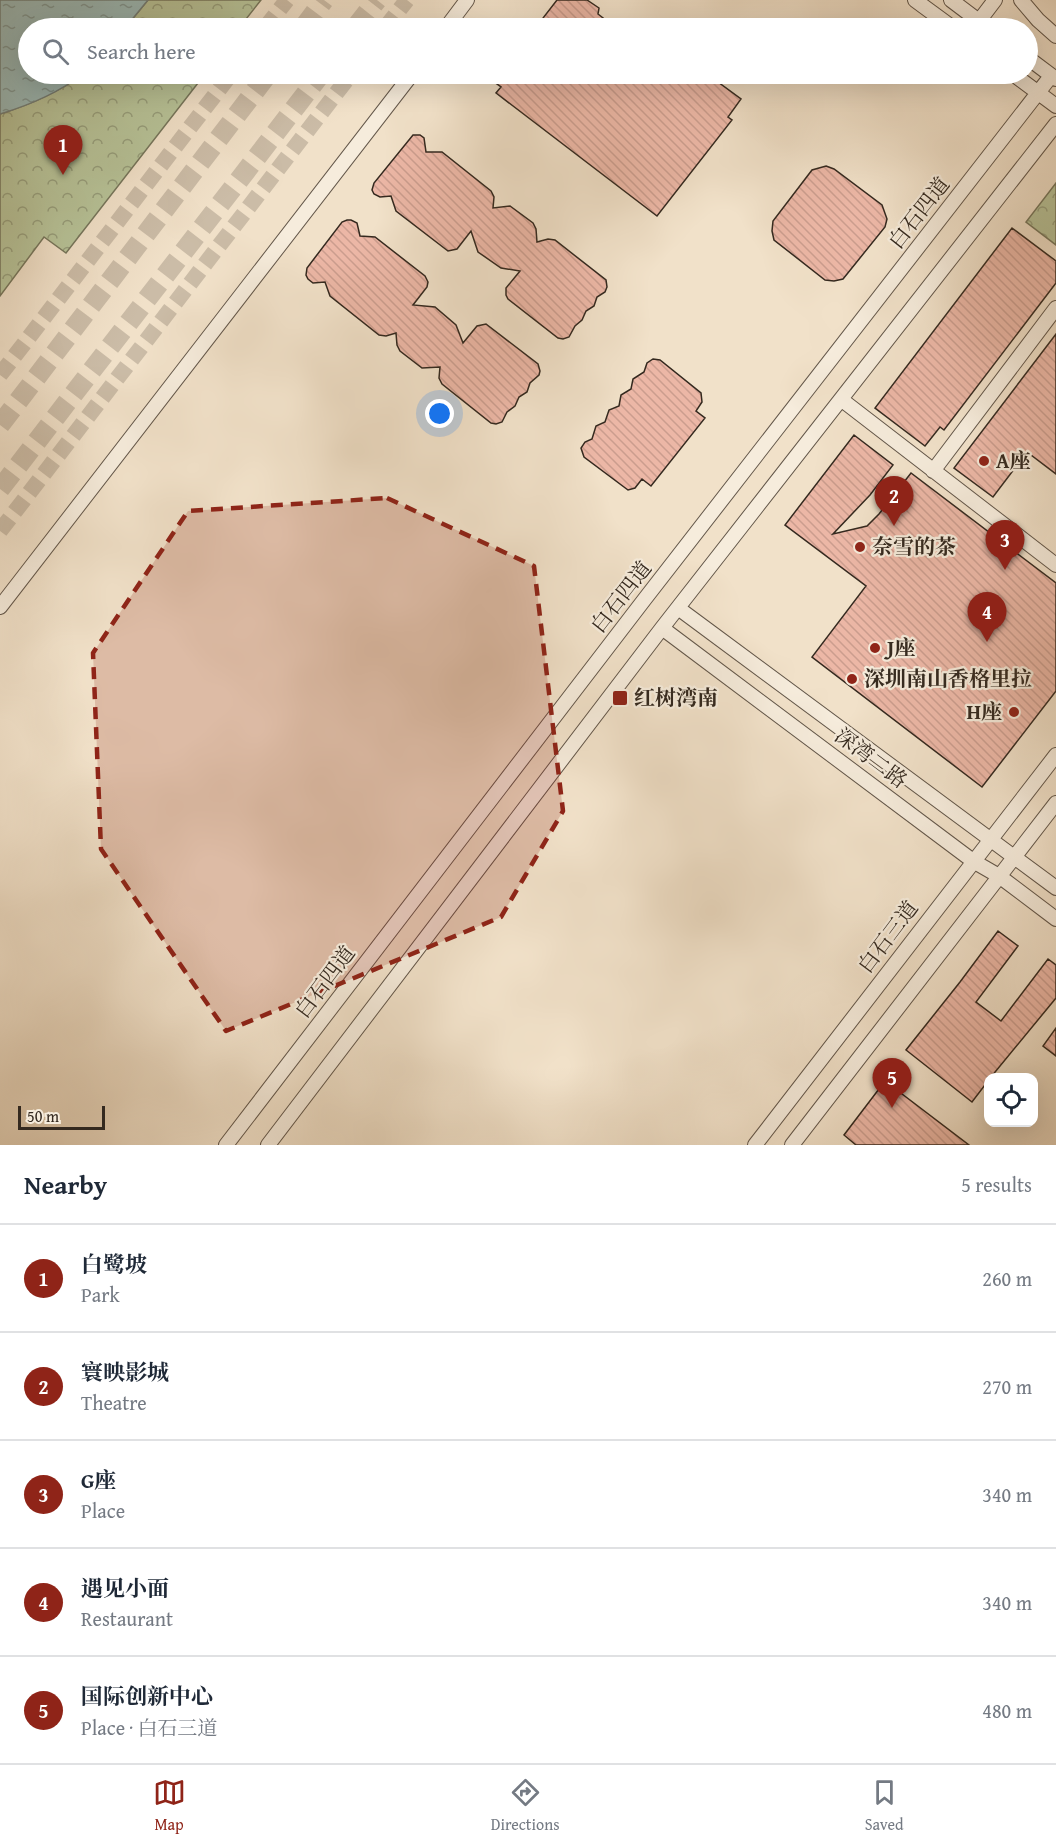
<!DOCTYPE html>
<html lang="en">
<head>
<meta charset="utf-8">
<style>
	body { margin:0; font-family:"Gentium Book Plus","Noto Serif SC",serif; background:#f6f6f7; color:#1f2937 }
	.controls { position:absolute; right:18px; bottom:18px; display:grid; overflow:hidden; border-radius:12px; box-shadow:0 6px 24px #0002 }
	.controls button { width:54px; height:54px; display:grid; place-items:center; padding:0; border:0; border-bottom:2px solid #e0e1e3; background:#fff; color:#1f2937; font:30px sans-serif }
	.scale { position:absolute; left:18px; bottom:15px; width:87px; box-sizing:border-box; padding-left:6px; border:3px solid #34291f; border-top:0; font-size:16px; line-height:21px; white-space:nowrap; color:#34291f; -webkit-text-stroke:4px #f6ecdc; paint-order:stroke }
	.you { position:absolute; left:440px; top:414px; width:21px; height:21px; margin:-15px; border:4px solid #fff; border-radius:50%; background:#1a73e8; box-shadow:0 0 0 9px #1a73e833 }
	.badge { display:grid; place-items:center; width:39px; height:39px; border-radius:50%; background:#8f2418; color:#fff; font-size:20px; font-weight:700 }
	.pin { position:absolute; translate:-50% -50px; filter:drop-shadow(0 2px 3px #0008) }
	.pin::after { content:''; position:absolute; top:32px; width:21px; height:18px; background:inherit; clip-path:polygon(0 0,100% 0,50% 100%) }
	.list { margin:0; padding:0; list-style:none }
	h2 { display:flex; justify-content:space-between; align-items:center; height:78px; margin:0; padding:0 24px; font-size:26px }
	h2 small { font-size:20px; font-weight:400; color:#747a83 }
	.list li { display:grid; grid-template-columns:39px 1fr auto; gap:18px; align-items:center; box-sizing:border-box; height:108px; padding:0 24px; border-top:2px solid #e0e1e3 }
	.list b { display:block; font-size:22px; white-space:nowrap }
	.list p { margin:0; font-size:20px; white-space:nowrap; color:#747a83 }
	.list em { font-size:20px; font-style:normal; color:#747a83 }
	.icon { flex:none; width:33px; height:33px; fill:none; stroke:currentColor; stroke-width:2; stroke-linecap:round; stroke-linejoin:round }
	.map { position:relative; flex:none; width:1056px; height:1145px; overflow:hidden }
	.search { position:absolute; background:#fff; box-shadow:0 6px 24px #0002; left:18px; right:18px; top:18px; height:66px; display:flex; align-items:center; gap:15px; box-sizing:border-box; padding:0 21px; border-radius:33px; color:#747a83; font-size:22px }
	.sheet { height:618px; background:#fff }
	nav { display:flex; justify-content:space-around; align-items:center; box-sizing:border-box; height:84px; border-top:2px solid #e0e1e3; background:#fff; font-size:16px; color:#747a83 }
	nav a { display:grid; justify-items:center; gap:3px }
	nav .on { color:#8f2418 }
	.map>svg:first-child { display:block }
</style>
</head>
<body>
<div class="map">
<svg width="1056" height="1145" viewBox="0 0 1056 1145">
	<defs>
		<pattern id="park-crowns" width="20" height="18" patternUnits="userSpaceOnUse" patternTransform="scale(1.5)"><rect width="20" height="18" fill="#b7c399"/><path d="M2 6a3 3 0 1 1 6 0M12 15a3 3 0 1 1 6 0" fill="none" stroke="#969e7c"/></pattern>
		<pattern id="water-ripples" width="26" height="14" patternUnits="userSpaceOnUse" patternTransform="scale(1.5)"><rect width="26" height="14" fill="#9bbcbb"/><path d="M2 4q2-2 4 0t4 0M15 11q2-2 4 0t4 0" fill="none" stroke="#7f9997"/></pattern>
		<pattern id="building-back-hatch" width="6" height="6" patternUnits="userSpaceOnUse" patternTransform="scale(1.5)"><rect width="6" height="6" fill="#ecb7a6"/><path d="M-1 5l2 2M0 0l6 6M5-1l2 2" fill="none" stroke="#cb9d8e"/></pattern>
	</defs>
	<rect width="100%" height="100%" fill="#f1e1c9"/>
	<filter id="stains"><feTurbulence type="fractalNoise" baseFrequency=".00333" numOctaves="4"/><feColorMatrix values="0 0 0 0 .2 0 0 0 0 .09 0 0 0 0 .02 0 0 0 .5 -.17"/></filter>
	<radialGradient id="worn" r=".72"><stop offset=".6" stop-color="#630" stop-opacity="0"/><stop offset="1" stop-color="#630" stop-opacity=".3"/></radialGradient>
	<path fill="url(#park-crowns)" stroke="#76765c" stroke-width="1.5" d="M148,0h113l-22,28h-114z
		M83,74h122l-139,179 -22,-16 -44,59v-182c29,-9 59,-22 83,-40z
		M1056,183v62l-30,-23z"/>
	<path fill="url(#water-ripples)" stroke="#72817d" stroke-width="1.5" d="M0,0h148l-23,28h-97v46h55c-25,19 -53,31 -83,40z"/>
	<path fill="url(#building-back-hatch)" stroke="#34291f" stroke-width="1.5" d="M557,0h30l12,8 -1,6 18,14h-76l5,-5 -2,-5z
		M483,74h224l34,25 -13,18 4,3 -75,96 -161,-123 5,-6z
		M413,135h7l4,3 2,14h16l49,39 3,6 -1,11 17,-2 23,17 3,6 1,13 11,-3 7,1 51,40 1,7 -2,5 -8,5 -3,9 -8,5 -4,9 -7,6 -6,11 -6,2 -5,-1 -50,-39 -2,-4v-7l14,-17 -19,-3 -23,-16 -7,-21 -14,18 -9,2 -52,-40 -5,-15 -11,1 -6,-3 -2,-4 2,-7z
		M826,166l8,3 48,36 5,14 -2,8 -42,52 -9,2 -9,-1 -51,-40 -2,-9 1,-10 39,-51z
		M347,220h4l6,3 3,13 15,1 50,39 3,6 -1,5 -14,18 22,2 21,18 7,18 14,-17 9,-2 52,40 2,7 -1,4 -9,8 -3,9 -8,5 -4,9 -8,6 -5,10 -6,2 -5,-1 -49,-39 -3,-6 1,-11 -18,1 -22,-17 -3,-6 -1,-12 -10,3 -7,-1 -49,-39 -5,-14 -12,1 -5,-4 -2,-4 1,-7 35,-46z
		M1012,228l44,33v22l-112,147 -4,-3 -15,19 -50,-38z
		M1056,334v140l-29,-22 -34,45 -39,-29z
		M653,359l7,1 41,33 1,9 -6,9 9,7 -54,68 -9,-7 -7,9 -7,2 -44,-33 -3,-9 4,-6 7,-3 4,-13 9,-4 4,-12 10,-4 2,-11 10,-6 2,-10 11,-7 3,-9z
		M854,435l39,30 -23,30 -37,39 34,-8 12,-12 32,-41 145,110v108l-74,96 -170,-130 54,-71 -81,-61z
		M998,931l20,15 -42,56 25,19 47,-62 8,6v33l-65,79h-3v4l-16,21 -66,-52 54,-68z
		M1056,1028v28l-13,-10z
		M885,1081l84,64h-113l-12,-10z"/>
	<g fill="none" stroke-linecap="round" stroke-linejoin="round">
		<path stroke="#cbbca7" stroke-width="16" stroke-dasharray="16 8" stroke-linecap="butt" d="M265,28l22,-28
			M385,28l22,-28
			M0,375l231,-301
			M0,531l351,-457"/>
		<path stroke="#cbbca7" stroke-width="20" stroke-dasharray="20 10" stroke-linecap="butt" d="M303,28l21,-28
			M355,28l22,-28
			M0,425l268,-351
			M0,489l321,-415"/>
		<defs>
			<path id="minor" d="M915,0l38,28
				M951,0l37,28
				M1021,0l17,20 18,16
				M979,21l16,-21
				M446,28l21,-28
				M1028,58l28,21
				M1013,74l43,32
				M842,400l214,165
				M933,471l123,-163
				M0,607l412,-533
				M678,608l378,280
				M662,628l311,233 26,15 57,43
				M226,1145l418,-545 407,-524
				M268,1145l394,-517 394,-504
				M755,1145l301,-390
				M792,1145l264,-342"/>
		</defs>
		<use href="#minor" stroke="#63574a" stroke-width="16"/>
		<use href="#minor" stroke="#f6ecdc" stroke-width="14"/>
	</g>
	<path fill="#8f2418" fill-opacity="0.2" stroke="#8f2418" stroke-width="4.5" stroke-dasharray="12 8" stroke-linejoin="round" d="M387,498l147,68 29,245 -62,106 -275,114 -125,-182 -8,-196 95,-142z"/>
	<g fill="#8f2418" stroke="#f6ecdc" stroke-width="2">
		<circle cx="984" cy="461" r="6"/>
		<circle cx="860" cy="547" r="6"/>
		<circle cx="875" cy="648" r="6"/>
		<circle cx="852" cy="679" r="6"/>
		<rect x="612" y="690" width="16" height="16" rx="3"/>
		<circle cx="1014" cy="712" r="6"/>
	</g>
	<g text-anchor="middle" stroke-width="4.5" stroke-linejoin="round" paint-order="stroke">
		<g font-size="21" fill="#34291f" stroke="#f6ecdc">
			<text transform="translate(919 213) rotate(-52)" y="7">白石四道</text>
			<text transform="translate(621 597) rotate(-52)" y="7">白石四道</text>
			<text transform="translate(871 758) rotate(37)" y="7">深湾二路</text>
			<text transform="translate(888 937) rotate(-53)" y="7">白石三道</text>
			<text transform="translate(325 982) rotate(-53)" y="7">白石四道</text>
		</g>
		<g font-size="21" font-weight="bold" fill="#34291f" stroke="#f6ecdc" text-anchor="start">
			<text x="996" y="468">A座</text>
			<text x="872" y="554">奈雪的茶</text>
			<text x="887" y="655">J座</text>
			<text x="864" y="686">深圳南山香格里拉</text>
			<text x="634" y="705">红树湾南</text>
			<text x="1002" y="719" text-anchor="end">H座</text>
		</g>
	</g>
	<rect width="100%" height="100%" filter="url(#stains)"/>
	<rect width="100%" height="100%" fill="url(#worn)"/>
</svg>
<div class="controls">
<button><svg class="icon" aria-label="locate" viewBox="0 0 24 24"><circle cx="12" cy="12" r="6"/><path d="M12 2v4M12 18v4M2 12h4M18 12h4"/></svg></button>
</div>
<div class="scale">50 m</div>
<div class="you"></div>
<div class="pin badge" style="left:63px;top:175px">1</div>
<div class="pin badge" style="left:894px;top:526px">2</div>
<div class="pin badge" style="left:1005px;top:570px">3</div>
<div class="pin badge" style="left:987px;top:642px">4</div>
<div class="pin badge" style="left:892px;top:1108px">5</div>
<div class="search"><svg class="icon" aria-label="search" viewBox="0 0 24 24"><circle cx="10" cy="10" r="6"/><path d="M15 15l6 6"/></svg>Search here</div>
</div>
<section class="sheet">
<h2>Nearby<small>5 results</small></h2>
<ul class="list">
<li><span class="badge">1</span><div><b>白鹭坡</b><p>Park</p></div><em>260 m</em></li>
<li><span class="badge">2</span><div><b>寰映影城</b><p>Theatre</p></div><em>270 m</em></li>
<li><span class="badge">3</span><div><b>G座</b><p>Place</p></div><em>340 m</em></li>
<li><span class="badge">4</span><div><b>遇见小面</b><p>Restaurant</p></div><em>340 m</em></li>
<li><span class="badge">5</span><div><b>国际创新中心</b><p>Place · 白石三道</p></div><em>480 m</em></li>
</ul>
</section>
<nav>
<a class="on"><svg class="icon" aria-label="map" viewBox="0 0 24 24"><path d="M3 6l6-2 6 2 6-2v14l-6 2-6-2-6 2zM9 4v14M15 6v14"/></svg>Map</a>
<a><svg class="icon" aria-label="directions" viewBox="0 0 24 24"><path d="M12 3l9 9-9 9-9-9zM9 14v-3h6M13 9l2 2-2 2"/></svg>Directions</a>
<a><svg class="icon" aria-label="saved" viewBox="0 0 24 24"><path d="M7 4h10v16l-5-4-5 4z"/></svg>Saved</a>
</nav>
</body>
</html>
